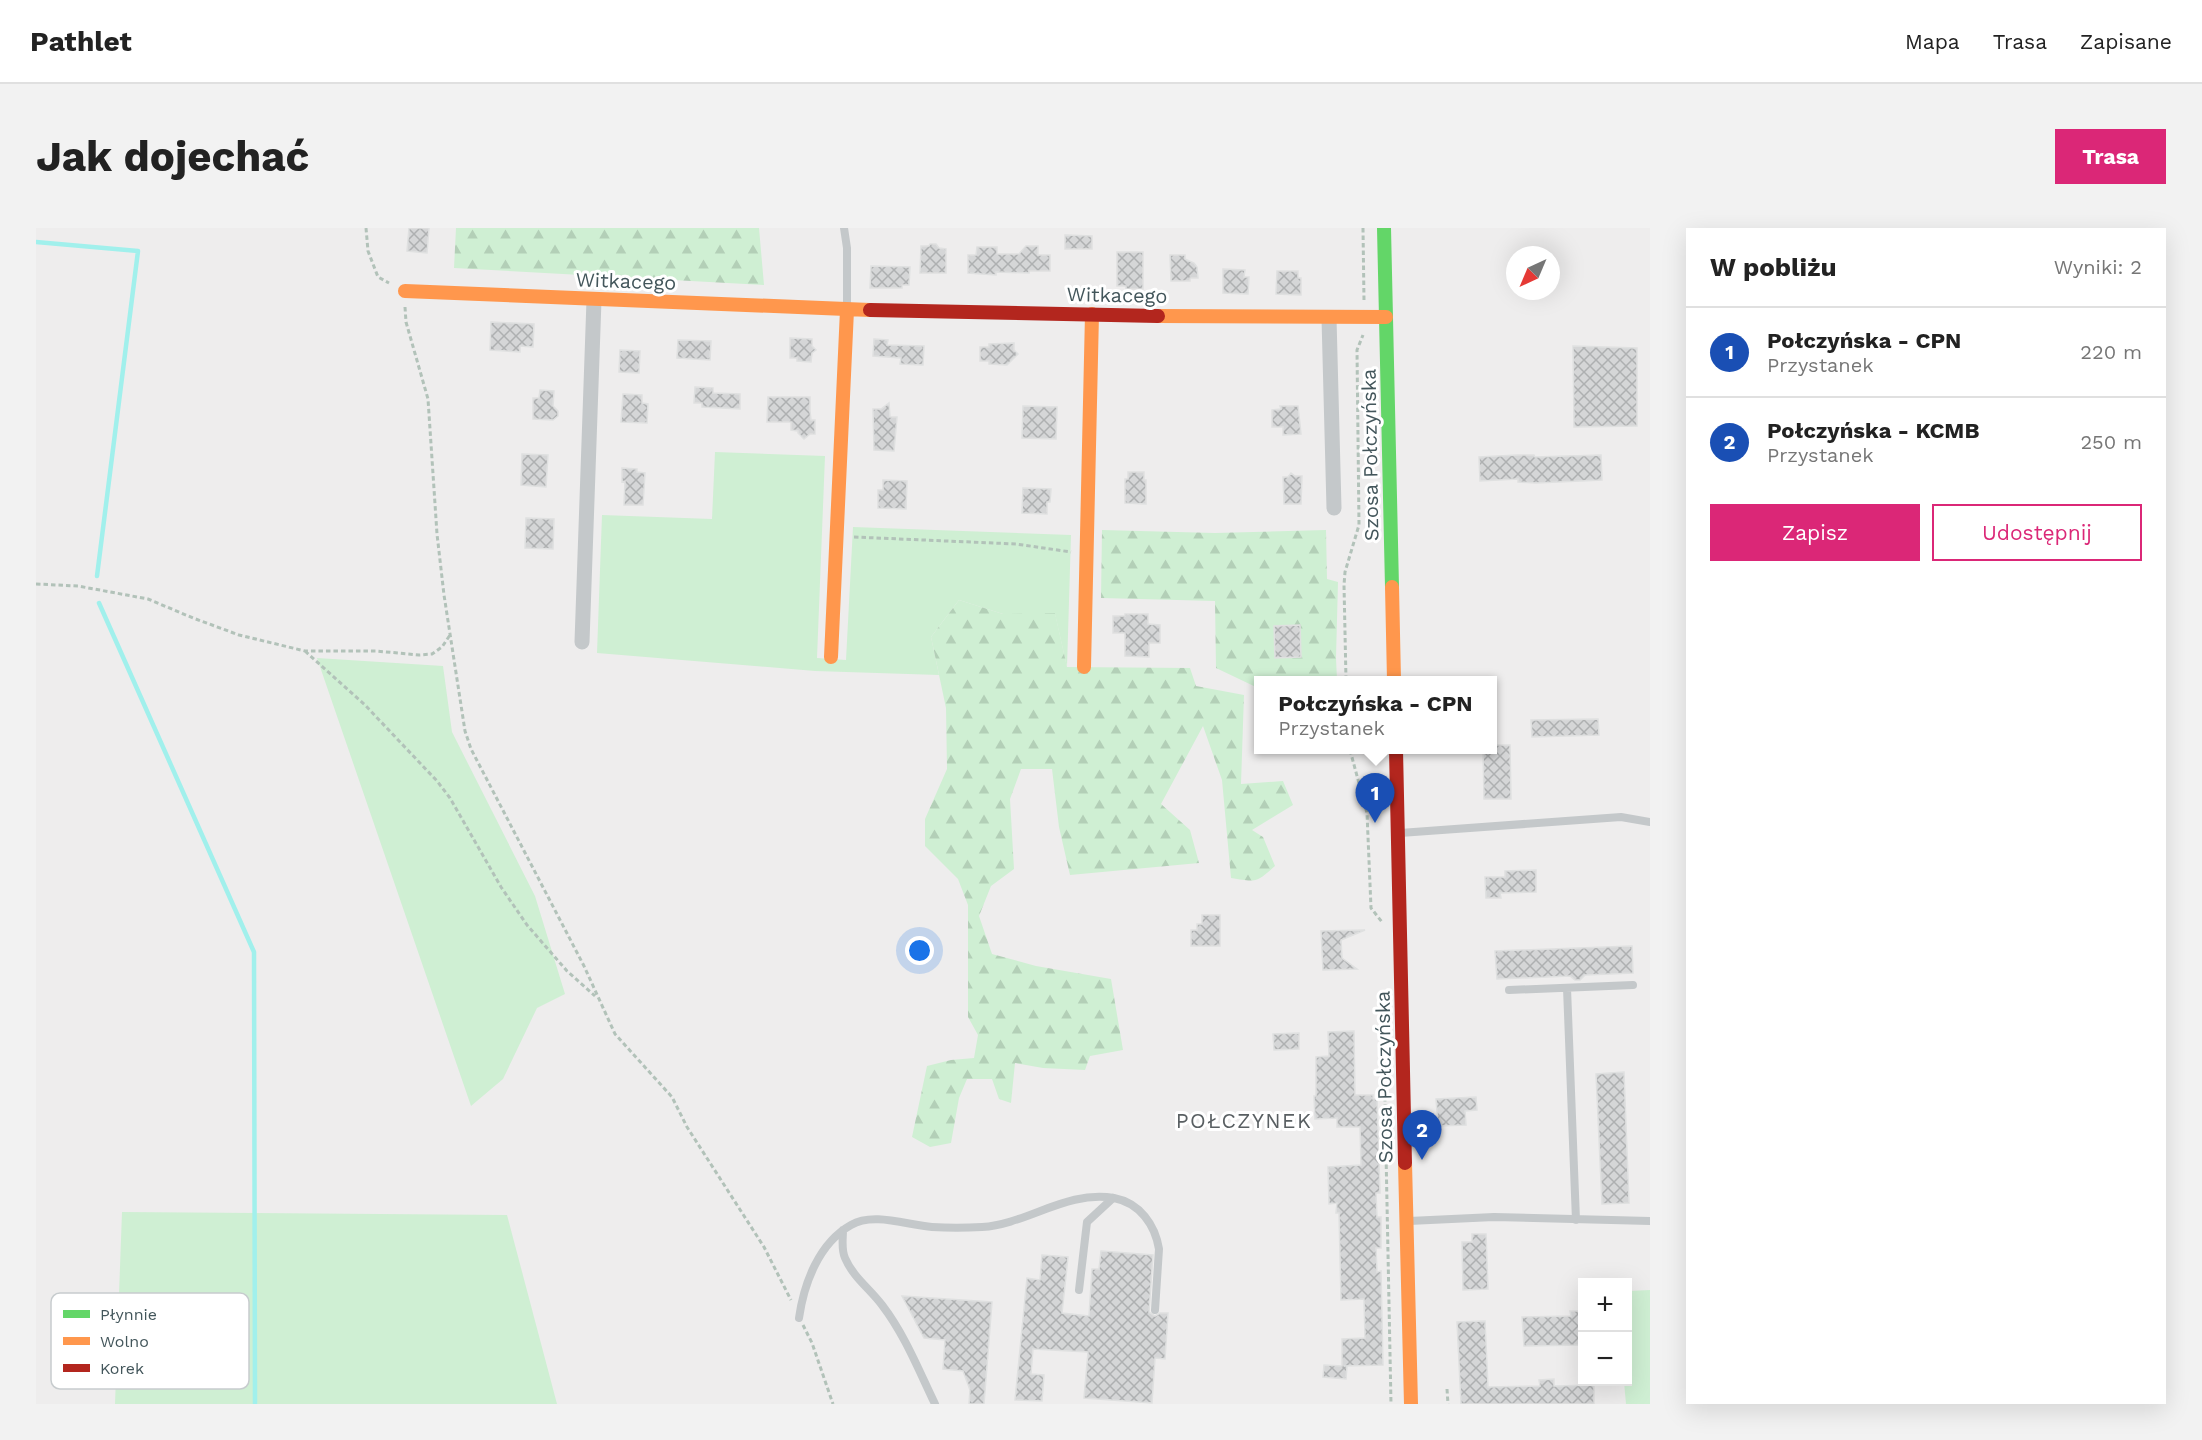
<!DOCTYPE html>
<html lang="pl">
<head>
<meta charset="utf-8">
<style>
	body { margin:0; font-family:"Work Sans",sans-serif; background:#f2f2f2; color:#222 }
	.controls { position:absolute; right:18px; bottom:18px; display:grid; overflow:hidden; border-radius:0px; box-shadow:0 6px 24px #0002 }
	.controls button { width:54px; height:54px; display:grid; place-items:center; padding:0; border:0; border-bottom:2px solid #e0e0e0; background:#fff; color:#222; font:30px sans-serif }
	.compass { position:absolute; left:1470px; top:18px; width:54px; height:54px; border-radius:50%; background:#fff; box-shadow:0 6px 24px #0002; rotate:224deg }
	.you { position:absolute; left:884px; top:723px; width:21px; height:21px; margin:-15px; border:4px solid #fff; border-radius:50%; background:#1a73e8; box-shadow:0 0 0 9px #1a73e833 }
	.badge { display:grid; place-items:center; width:39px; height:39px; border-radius:50%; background:#db2777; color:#fff; font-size:20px; font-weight:700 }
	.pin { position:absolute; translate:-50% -50px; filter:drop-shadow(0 2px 3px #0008) }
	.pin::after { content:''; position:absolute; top:32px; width:21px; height:18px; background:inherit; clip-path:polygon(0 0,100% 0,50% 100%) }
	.popup { position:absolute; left:1218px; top:448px; width:243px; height:78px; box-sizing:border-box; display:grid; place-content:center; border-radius:0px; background:#fff; filter:drop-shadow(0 2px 4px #0005); font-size:20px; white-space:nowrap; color:#767676 }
	.popup b { font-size:22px; color:#222 }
	.popup::after { content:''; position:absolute; left:50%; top:100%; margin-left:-12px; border:12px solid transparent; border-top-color:#fff }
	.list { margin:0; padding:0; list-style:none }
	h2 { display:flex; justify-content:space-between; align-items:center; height:78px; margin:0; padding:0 24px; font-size:26px }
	h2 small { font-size:20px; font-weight:400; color:#767676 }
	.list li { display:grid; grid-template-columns:39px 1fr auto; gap:18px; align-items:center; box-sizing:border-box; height:90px; padding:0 24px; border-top:2px solid #e0e0e0 }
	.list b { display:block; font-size:22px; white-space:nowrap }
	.list p { margin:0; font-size:20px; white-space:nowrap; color:#767676 }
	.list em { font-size:20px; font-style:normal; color:#767676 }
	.actions { display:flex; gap:12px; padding:18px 24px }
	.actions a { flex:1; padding:14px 0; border:2px solid #db2777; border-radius:0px; text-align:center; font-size:21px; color:#db2777 }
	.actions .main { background:#db2777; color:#fff }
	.map { position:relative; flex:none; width:1614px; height:1176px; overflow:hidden; border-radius:0px }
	header { display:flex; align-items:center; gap:36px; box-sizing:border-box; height:84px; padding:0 30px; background:#fff; border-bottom:2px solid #e0e0e0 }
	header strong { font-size:28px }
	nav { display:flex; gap:33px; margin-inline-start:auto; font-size:21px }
	.intro { display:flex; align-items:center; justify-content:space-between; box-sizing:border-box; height:144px; padding:0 36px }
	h1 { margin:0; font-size:42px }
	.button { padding:15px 27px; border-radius:0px; background:#db2777; color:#fff; font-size:21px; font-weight:700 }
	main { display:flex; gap:36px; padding:0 36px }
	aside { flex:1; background:#fff; border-radius:0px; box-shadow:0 6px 24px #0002 }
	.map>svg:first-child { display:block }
</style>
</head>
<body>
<header>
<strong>Pathlet</strong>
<nav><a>Mapa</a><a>Trasa</a><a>Zapisane</a></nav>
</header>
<div class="intro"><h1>Jak dojechać</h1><a class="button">Trasa</a></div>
<main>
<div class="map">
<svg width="1614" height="1176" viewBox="0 0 1614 1176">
	<defs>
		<pattern id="forest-firs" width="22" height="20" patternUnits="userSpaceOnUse" patternTransform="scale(1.5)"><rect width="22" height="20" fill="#cfefd3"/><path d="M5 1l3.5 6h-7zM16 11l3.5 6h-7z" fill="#b3cfb7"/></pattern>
		<pattern id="building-cross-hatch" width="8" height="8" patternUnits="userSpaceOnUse" patternTransform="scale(1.5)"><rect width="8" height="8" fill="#d5d6d7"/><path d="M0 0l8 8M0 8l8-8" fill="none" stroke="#aeb0b1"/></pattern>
	</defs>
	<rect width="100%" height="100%" fill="#eeeded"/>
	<path fill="#cfefd3" d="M679,224l110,4 -8,202 29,2 7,-133 218,8 -4,132 -12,-53h-52l-44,-14 -28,37 8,38 -124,-4 -218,-18 5,-138 110,4z
		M281,430l126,8 9,66 83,164 30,98 -28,14 -34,71 -32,27z
		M86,984l385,3 50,189h-442z
		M1614,1062v114h-24l-2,-22h4v-91z"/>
	<path fill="url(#forest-firs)" d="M420,0h303l5,57 -310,-17z
		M1066,302l113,3 111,-3 1,49 11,3 -2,76 1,22h-79v8l-42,-20 -1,-67 -114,-3z
		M923,372l44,14 52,-1 12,54 123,1 6,18 48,9 -3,89 42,-3 10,24 -41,25 11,7 12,29c-19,17 -19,16 -44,12l-9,-98 -19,-54 -42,78 29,26 9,33 -129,12 -11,-48 -7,-58h-31l-11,30 4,70 -23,17 -12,30 13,38 44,12 75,13 12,71 -33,6 -5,14 -42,-2 -28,-5 -4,40 -12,-4 -7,-20h-25l-8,19 -8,45 -21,4 -18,-10 15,-71 24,-6 23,-2 4,-23 -10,-18v-112l-10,-26 -33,-33v-27l22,-50 -1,-61 -15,-71z"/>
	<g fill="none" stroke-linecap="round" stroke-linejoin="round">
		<path stroke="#a1f0ec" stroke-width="4.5" d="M0,14l102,9 -41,325
			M63,375l155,349 1,452"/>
	</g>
	<path fill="url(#building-cross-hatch)" stroke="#dfe0e0" stroke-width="1.5" d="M373,0h20l-2,25 -20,-2z
		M1029,7l27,1v13h-27z
		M894,16h6l3,4 7,1v24h-26l1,-27h8z
		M990,18h12v9h12v16h-21v2l-33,-1v3l-28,-2v-18h8l1,-8h20v7h22z
		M1081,24h26v37h-17v-3h-9z
		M1134,27h15v4l9,4 3,4 1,11h-8v3h-19z
		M835,38l39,1 -1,18h-7v3h-32z
		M1187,41l22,1 -1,7h5l-1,17 -25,-1z
		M1241,43h21v7h3v17l-25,-1z
		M455,94l43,2 -1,23 -13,-1v6l-30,-2z
		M754,110l22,1v7l4,4 -4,3 -1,9 -14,-1v-3h-7z
		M838,111l14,1 -1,5 37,1 -1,19 -23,-1 1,-6 -28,-2z
		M642,112l33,1 -1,19 -33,-2z
		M978,115v7l4,4 -11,11 -18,-1v-3h-9v-14h9v-3z
		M1537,118l64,2v78l-63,1z
		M584,122l20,1 -1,22 -20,-1z
		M659,159l18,1v5l27,1v15l-38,-2v-4h-8z
		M504,162l14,1 -1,15 5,5v5l-5,4 -20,-1v-21h6z
		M587,166l19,1v8l6,1 -1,19 -26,-1z
		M732,169h42v14l1,9h4v14h-5l-6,5 -6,-6v-2l-7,-1v-8h-24z
		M853,175l1,14h7l-3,34 -20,-1 -1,-41h8z
		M987,178l34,1 -1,32 -34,-1z
		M1244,178h18l3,28 -18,1v-8h-11v-17l9,-1z
		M486,226l26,1 -2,32 -25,-2z
		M1482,227h16l1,2 66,-2 1,25 -66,3 -18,-1v-3l-38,2 -1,-24z
		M586,240l15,1v3l8,1 -2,32h-19l1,-24 -3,1z
		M1092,244h16v8h2v24l-21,-1v-24h3z
		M1255,245l4,3h7l-1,28h-17l-1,-27h5z
		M847,252l24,1 -1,28 -28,-1v-18h5z
		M987,260l28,1 -1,13h-3v12l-25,-1z
		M490,290l28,1 -1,30 -28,-1z
		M1089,386h23v10l12,1v18h-11v14l-24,-1v-23h-12v-17h12z
		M1264,397l1,32 -26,1 -1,-32z
		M1562,491l1,16 -67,2 -1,-17z
		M1456,517h18l1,54h-27l-1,-49h9z
		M1500,642v22l-36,1 1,5h-15l-1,-21h20v-6z
		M1166,687h18v31h-29v-16h6v-6h5z
		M1329,702l-24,10 1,18 15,11 -34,1 -2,-39z
		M1596,718l1,27 -48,2 -5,5h-5l-5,-4 -73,3 -2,-28z
		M1318,803l1,64h18v4h4l3,94h-4l1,24h4v31h-5l1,24 4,-1 2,94 -39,1h3l-1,13 -23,-2 1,-12 18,1v-27l23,-1 -1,-39 -23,1 -2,-87h-3l1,-10 -8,1 -1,-37 33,-2 -1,-38h-23v-9l-22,1 -1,-23h2v-39l13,-1 -1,-24z
		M1263,805v16l-25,1 -1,-16z
		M1588,844l5,131 -27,1 -6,-130z
		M1440,869l1,13 -12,1 1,14 -28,1 -2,-27z
		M1436,1006h14l2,55 -25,1 -1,-48h10z
		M1065,1023l52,4 -4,57 6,4 5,-3h8l-3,46 -10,-1 -3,45 -68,-5 4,-46 -55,-3 -2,25 13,1 -2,26 -27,-1 12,-122 13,2 2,-25 26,2 -6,56 27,3 3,-47h7z
		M866,1068l90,6 -8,102h-15l1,-14 -7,-19 -20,-2 2,-29 -21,-2z
		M1534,1083h12v34l-58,1 -2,-29 49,-1z
		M1449,1093l3,66 52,-1 -1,-6 15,-1v7l40,-1v19h-133l-4,-82z"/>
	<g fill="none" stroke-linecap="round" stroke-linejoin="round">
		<path stroke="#b2c2b9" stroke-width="3" stroke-dasharray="4.5 3" stroke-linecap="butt" d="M330,0l2,23 10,26 11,6
			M1327,0l1,73
			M369,79l1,15 22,77 9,135 7,61 21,136 6,18 113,217 31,68 57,63 15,30 77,120 27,53
			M818,309l162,7 55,8
			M0,356l42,2 70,13 45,19 46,17 66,16h71l43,4 13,-1 10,-7 8,-12
			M269,423l60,54 72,76 13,17 51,89 26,38 40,46 28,25
			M1310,452l-2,-95 1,-13 14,-47 -2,-175 6,-15
			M1314,522l17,63 4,95 11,14
			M1348,824l7,352
			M767,1097l9,18 21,61
			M1411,1161l1,15"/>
		<path stroke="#c4c8ca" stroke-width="8" d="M808,0l3,20v60
			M1364,605l221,-16 29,5
			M1531,760l9,232
			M1473,762l124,-5
			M1373,993l85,-4 156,4
			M807,1002c0,9 -2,19 2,28 8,19 25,31 37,47 23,30 37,66 53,99
			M1043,1062l8,-68 26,-24
			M763,1090c5,-35 20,-75 52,-93 22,-13 56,0 81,2 16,1 33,1 50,0 46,-3 84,-37 132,-29 26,5 41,27 45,51l-4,61"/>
		<path stroke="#c4c8ca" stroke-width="15" d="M1293,90l5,190
			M546,414l12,-342"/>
		<path stroke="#63d668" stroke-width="14" d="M1348,0l8,359"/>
		<path stroke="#ff974d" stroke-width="14" d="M369,63l465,19
			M1122,88l228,1
			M1356,359l2,93
			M795,429l16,-347
			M1048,439l8,-353
			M1369,935l6,241"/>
		<path stroke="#b3261e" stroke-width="14" d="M834,82l288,6
			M1360,522l9,413"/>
	</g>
	<g text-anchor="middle" stroke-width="6" stroke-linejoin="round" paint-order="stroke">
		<g font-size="20" fill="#43565b" stroke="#fff">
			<text transform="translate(590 53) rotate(2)" y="7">Witkacego</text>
			<text transform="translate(1081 67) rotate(1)" y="7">Witkacego</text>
			<text transform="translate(1334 227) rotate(-91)" y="7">Szosa Połczyńska</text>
			<text transform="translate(1348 849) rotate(-91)" y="7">Szosa Połczyńska</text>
		</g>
		<g font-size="21" letter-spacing="1.5" fill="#595f62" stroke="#fff">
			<text x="1208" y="900">POŁCZYNEK</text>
		</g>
	</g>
	<rect x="15" y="1065" width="198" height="96" rx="9" fill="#fff" stroke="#c7ccce" stroke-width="1.5"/>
	<rect x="27" y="1082" width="27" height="8" fill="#63d668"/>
	<rect x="27" y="1109" width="27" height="8" fill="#ff974d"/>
	<rect x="27" y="1136" width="27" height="8" fill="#b3261e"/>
	<g font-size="16" fill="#43565b">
		<text x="64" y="1092">Płynnie</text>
		<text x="64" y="1119">Wolno</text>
		<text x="64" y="1146">Korek</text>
	</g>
</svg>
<div class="controls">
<button>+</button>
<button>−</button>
</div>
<svg class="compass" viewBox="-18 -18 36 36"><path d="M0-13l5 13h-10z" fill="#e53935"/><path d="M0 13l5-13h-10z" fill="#767676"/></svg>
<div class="you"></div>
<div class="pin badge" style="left:1339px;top:595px;background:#1a4fb4">1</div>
<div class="popup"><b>Połczyńska - CPN</b>Przystanek</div>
<div class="pin badge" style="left:1386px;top:932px;background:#1a4fb4">2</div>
</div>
<aside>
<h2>W pobliżu<small>Wyniki: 2</small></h2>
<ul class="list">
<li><span class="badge" style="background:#1a4fb4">1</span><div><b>Połczyńska - CPN</b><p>Przystanek</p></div><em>220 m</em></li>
<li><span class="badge" style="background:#1a4fb4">2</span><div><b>Połczyńska - KCMB</b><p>Przystanek</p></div><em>250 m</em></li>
</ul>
<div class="actions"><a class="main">Zapisz</a><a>Udostępnij</a></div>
</aside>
</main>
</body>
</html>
